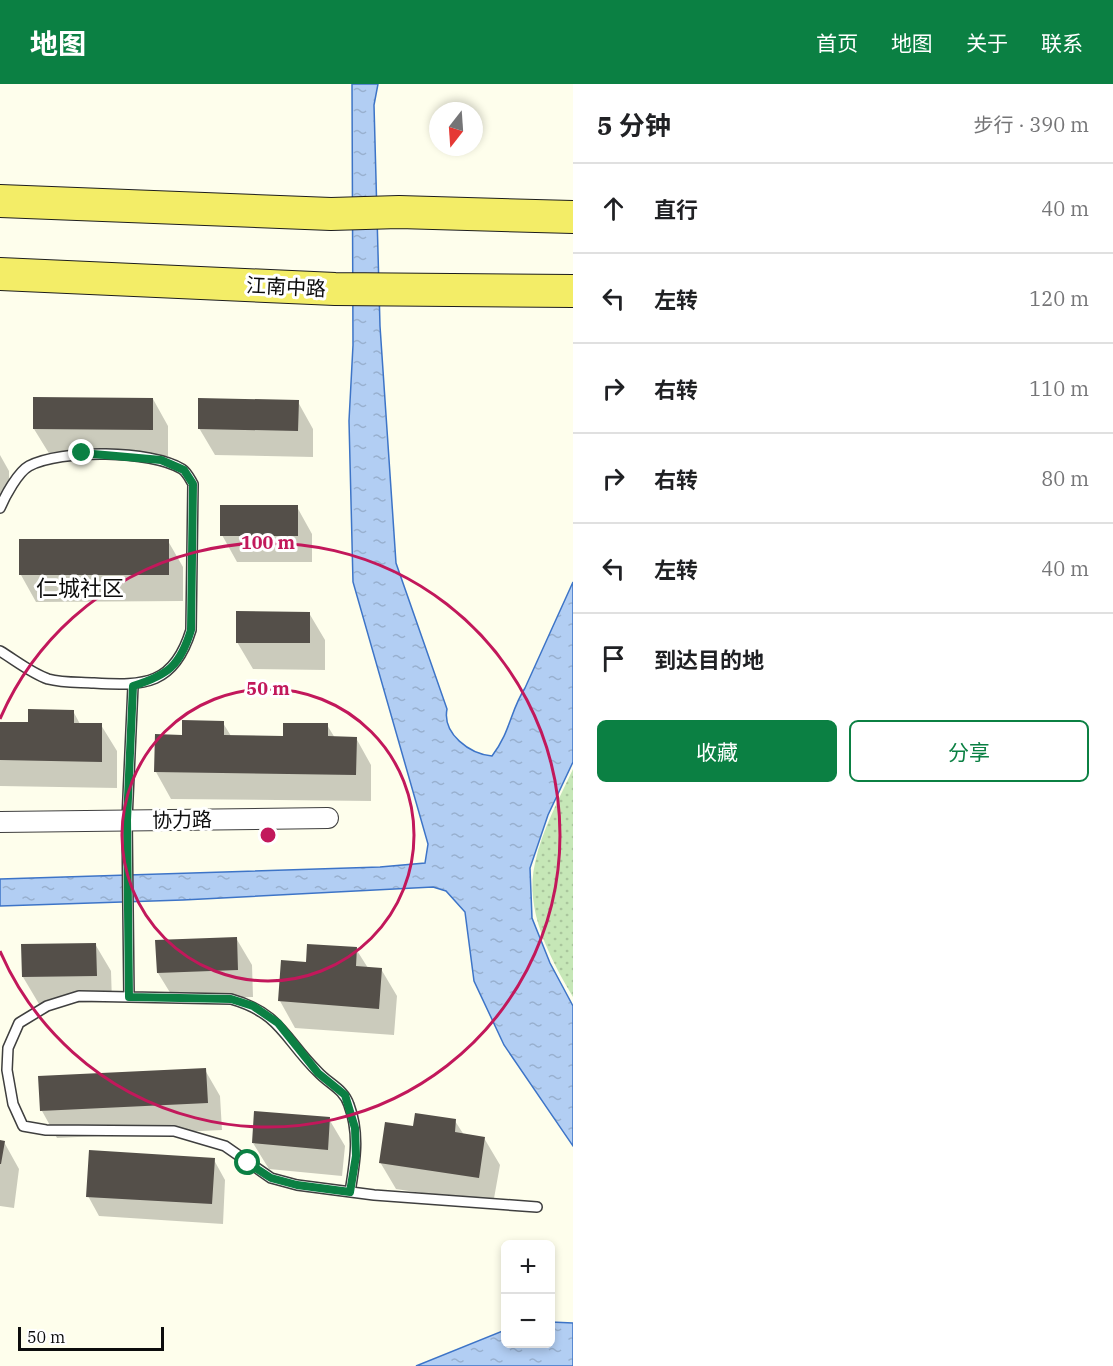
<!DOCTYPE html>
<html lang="zh">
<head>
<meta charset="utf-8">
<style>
	body { margin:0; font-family:"IBM Plex Serif","Noto Sans SC",serif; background:#f6f6f6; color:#202124 }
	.controls { position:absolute; right:18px; bottom:18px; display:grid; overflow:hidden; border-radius:9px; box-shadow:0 3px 9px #0003 }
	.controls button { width:54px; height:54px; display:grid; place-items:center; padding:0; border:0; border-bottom:2px solid #e0e0e0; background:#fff; color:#202124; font:30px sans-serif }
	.compass { position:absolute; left:429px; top:18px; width:54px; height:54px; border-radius:50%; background:#fff; box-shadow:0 3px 9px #0003; rotate:197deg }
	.scale { position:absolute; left:18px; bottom:15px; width:146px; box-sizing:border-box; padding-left:6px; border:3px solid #0c0c0c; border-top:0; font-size:16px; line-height:21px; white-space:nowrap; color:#0c0c0c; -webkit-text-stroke:4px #fff; paint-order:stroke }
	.stop { position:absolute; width:18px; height:18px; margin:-14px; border:4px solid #0b8043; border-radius:50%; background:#fff }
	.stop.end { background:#0b8043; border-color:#fff; box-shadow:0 2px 6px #0008 }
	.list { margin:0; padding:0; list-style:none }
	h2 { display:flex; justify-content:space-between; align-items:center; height:78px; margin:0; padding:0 24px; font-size:26px }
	h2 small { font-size:20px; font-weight:400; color:#757577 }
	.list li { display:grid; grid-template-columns:39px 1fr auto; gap:18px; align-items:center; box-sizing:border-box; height:90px; padding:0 24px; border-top:2px solid #e0e0e0 }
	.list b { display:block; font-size:22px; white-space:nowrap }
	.list em { font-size:20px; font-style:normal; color:#757577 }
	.actions { display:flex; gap:12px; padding:18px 24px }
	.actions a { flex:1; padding:14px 0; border:2px solid #0b8043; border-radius:9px; text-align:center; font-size:21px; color:#0b8043 }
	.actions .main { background:#0b8043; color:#fff }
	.icon { flex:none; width:33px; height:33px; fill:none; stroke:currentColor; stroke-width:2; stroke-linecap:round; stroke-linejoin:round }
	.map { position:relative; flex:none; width:573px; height:1282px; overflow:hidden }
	header { display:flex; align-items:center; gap:36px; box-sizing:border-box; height:84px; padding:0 30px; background:#0b8043; color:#fff }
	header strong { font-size:28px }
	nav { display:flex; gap:33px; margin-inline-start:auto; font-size:21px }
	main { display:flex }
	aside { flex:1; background:#fff }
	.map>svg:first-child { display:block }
</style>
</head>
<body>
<header>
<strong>地图</strong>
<nav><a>首页</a><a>地图</a><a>关于</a><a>联系</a></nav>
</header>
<main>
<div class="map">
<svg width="573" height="1282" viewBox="0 0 573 1282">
	<defs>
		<pattern id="grass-dots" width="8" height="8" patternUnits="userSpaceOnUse" patternTransform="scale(1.5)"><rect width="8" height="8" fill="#c6e7b7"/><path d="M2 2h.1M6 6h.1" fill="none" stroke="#a9c59c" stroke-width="1.8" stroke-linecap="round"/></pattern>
		<pattern id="water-ripples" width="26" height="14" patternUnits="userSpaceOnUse" patternTransform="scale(1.5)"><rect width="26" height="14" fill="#b2cef3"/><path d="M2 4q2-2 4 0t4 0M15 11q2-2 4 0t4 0" fill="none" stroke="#98b0cf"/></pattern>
	</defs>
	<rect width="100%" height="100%" fill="#fefeec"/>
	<path fill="url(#grass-dots)" d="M573,685v228c-23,-39 -49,-87 -38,-134 7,-33 24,-64 38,-94z"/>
	<path fill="url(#water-ripples)" stroke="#3d74c7" stroke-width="1.5" d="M352,0h26l-4,21 6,221 16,237 51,146c-5,25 23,45 45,47 19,-25 18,-45 33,-68l48,-106v180l-25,53 -18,53 2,50 18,45 23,43v140l-69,-101 -30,-64 -9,-69 -19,-21 -13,-4 -250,13 -183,6v-27l380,-12 45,-4 3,-19 -75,-262 -4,-161 4,-76z
		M551,1238l22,1v43h-157l89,-36 1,14h44z"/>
	<path fill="#0003" d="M153,315l15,27v30l-118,-1 -16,-26z
		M298,318l15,27v28l-98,-2 -16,-27z
		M0,371l9,16v30h-9z
		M297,423l15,27v28h-75l-15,-27z
		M168,457l15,26v34l-147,1 -15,-27z
		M309,529l16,27v30l-72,-1 -16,-27z
		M73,627l7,13 21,1 16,26v37l-117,-2v-63l30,1z
		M223,639l8,13 53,1 43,-12 8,13h21l15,27v36l-200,-2 -15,-27 27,-36z
		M236,854l16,27 1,32 -79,2 -16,-26z
		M95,860l16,27 1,31 -73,2 -16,-27z
		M356,865l12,19 13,1 16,27 -3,39 -99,-7 -15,-27 28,-37z
		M205,986l15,26 2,34 -165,8 -15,-27z
		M329,1035l16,27 -3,30 -73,-7 -16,-26z
		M455,1037l9,14 20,3 16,27 -7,39 -97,-15 -16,-27 34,-34z
		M0,1058h4l15,27 -5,39 -14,-2z
		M214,1076l11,20 -2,44 -124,-8 -11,-20z"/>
	<path fill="#544f49" d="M33,313l120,1v32l-120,-1z
		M198,314l101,2 -1,31 -100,-2z
		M220,421h78v31h-78z
		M19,455h150v36h-150z
		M236,527l74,1v31h-74z
		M28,625l46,1v13h28v39l-102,-2v-38h28z
		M182,636l42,1v14l59,1v-13h45v13l29,1 -1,38 -202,-3 1,-38 27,1z
		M237,853l1,33 -81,3 -2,-33z
		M96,859l1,33 -75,1 -1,-33z
		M307,860l50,3 -1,19 26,2 -3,41 -101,-8 3,-41 25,2z
		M206,984l2,35 -168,8 -2,-35z
		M254,1027l76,6 -2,33 -76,-7z
		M415,1029l41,6 -1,13 30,5 -6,41 -100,-15 6,-41 28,4z
		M0,1056l5,1 -4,23h-1z
		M89,1066l126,8 -3,46 -126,-7z"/>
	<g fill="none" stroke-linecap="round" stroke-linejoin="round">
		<defs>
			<path id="lane" d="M0,424c5,-12 18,-36 29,-42 32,-17 122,-16 153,3 5,3 8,10 11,15l-2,146c-17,55 -46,56 -97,53 -15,-1 -31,0 -46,-4 -17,-6 -33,-19 -48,-28
				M129,913l-2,-177 6,-134
				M350,1108c5,-30 10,-58 -1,-87 -5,-16 -20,-21 -31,-33 -33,-32 -37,-59 -87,-73l-152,-3 -32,10 -28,17 -11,25 -1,22 6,34 10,22 23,4 128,1 51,15 46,32 26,7 77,10 163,12"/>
			<path id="street" d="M0,738l328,-4"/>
			<path id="primary" d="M0,117l331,13 68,-2 174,5
				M0,190l335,15 238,2"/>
		</defs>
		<use href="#lane" stroke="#3f3f3f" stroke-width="12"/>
		<use href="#street" stroke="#3f3f3f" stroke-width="22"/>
		<use href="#primary" stroke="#1d1d1d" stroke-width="34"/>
		<use href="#lane" stroke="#fff" stroke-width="9"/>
		<use href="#street" stroke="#fff" stroke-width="20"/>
		<use href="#primary" stroke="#f3ed67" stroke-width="32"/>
	</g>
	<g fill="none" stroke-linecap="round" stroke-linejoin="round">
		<path stroke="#0b8043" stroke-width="8" d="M82,369l79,7 23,10 9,14 -2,146c-11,36 -23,45 -58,56l-6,134 2,177 102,2 22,7 25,17 40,50 27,22 10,33 1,28 -6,36 -53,-7 -26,-7 -23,-15"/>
	</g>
	<g fill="none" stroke="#c2185b" stroke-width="3">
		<circle cx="268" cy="751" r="146"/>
		<path d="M0 635A292 292 0 1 1 0 867"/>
	</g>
	<g text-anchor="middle" stroke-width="6" stroke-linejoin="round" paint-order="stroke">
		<g font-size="20" fill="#0c0c0c" stroke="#fff">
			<text transform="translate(286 203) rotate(3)" y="7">江南中路</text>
			<text transform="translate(182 736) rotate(-1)" y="7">协力路</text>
		</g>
		<g font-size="22" fill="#0c0c0c" stroke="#fff">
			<text x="80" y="512">仁城社区</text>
		</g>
	</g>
	<circle cx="268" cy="751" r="9" fill="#c2185b" stroke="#fff" stroke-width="3"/>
	<g font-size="18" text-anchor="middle" font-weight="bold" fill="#c2185b" stroke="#fff" stroke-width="6" stroke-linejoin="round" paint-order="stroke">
		<text x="268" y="465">100 m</text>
		<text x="268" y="611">50 m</text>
	</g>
</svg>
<div class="controls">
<button>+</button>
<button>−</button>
</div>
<svg class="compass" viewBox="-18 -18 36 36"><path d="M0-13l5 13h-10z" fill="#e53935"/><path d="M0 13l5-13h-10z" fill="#757577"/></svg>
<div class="scale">50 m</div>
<div class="stop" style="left:248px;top:1079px"></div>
<div class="stop end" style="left:82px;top:369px"></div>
</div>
<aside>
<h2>5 分钟<small>步行 · 390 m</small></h2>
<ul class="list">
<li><svg class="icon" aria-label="ahead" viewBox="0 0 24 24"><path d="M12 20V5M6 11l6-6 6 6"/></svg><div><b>直行</b></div><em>40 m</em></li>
<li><svg class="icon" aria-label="left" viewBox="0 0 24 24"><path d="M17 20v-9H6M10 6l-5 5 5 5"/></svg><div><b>左转</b></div><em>120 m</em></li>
<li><svg class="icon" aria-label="right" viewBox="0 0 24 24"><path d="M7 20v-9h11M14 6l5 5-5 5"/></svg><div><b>右转</b></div><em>110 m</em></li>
<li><svg class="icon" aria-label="right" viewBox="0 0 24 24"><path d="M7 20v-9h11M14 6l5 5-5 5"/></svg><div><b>右转</b></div><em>80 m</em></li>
<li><svg class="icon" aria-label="left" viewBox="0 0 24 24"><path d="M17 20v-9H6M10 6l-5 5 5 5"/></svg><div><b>左转</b></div><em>40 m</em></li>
<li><svg class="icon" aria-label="arrive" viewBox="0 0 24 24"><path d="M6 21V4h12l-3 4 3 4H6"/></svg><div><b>到达目的地</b></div></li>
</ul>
<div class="actions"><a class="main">收藏</a><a>分享</a></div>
</aside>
</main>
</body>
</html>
